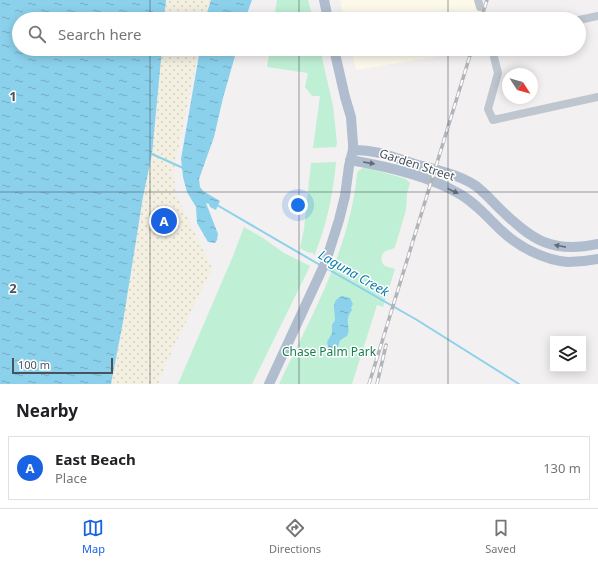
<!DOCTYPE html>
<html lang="en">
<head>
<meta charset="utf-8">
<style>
	body { margin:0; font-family:"Noto Sans",sans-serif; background:#f6f6f6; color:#202124 }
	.controls { position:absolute; right:12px; bottom:12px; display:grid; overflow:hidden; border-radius:0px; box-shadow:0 2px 10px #0003 }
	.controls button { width:36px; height:36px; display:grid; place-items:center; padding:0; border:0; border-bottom:1px solid #e0e0e0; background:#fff; color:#202124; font:20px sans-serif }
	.compass { position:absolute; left:502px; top:68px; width:36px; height:36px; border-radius:50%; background:#fff; box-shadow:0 2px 10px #0003; rotate:126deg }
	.scale { position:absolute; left:12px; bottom:10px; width:101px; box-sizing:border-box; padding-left:4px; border:2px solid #48525d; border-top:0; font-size:11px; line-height:14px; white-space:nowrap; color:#48525d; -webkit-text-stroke:3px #fff; paint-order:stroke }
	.you { position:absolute; left:298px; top:205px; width:14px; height:14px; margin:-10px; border:3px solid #fff; border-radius:50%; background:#1a73e8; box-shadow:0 0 0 6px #1a73e833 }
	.badge { display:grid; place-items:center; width:26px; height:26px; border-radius:50%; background:#1963e3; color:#fff; font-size:13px; font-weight:700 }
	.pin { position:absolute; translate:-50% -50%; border:2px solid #fff; box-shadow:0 1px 4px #0006 }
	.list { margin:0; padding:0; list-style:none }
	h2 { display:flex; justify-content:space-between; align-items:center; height:52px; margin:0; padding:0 16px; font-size:17px }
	h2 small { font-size:13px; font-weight:400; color:#757577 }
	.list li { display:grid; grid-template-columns:26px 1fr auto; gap:12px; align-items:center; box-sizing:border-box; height:64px; margin:0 8px 8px; padding:0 8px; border:1px solid #e0e0e0; border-radius:0px }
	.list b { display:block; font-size:15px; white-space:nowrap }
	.list p { margin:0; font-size:13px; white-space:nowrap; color:#757577 }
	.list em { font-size:13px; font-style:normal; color:#757577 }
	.icon { flex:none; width:22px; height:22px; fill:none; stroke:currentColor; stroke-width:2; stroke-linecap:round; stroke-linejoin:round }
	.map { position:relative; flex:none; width:598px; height:384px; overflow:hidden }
	.search { position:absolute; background:#fff; box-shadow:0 2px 10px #0003; left:12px; right:12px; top:12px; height:44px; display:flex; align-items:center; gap:10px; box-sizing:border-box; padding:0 14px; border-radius:22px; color:#757577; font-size:15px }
	.sheet { height:124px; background:#fff }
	nav { display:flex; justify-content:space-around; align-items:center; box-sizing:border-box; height:56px; border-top:1px solid #e0e0e0; background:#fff; font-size:11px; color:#757577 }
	nav a { display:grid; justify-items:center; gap:2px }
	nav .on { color:#1963e3 }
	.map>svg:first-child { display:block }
</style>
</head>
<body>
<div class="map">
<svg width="598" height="384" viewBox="0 0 598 384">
	<defs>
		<pattern id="sand-dots" width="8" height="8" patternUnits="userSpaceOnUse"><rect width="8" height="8" fill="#f3efe1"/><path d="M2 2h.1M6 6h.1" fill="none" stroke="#d2cfc3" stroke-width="1.8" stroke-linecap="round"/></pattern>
		<pattern id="water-ripples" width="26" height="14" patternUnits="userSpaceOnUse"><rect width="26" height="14" fill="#8cd1ec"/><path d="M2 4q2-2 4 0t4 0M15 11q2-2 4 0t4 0" fill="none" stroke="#74acc2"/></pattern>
	</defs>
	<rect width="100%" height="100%" fill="#f2f0f0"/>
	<path fill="#fcf8ea" d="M340,0h142l-7,19h-131z
		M351,49h115l-1,3 -109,18z"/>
	<path fill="url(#sand-dots)" d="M166,0h45l-6,19h-41z
		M162,49h37l-26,125 4,23 35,71 -45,93 -9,23h-47l12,-62 20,-125 9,-43z"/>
	<path fill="#bfefd5" d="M277,0h31l5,19h-39z
		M270,49h50l13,57 4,37 -1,4 -23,1 7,-52h-8l-7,-9 3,-14 -41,-6z
		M336,162c-3,32 -9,63 -22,94l-1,-3 -6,-1 -7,-4 4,-19 7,-66z
		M365,167l41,12 4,4 -3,10 -1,17 -11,37c-3,3 -5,2 -9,4 -6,3 -6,11 -1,15 3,1 7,2 10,3l-12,38 -6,-2 -25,79h-73c32,-67 71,-135 78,-210l1,-3z
		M244,227l19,11 21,15 26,13 -58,118h-74l55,-128z"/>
	<path fill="url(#water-ripples)" d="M0,0h166l-2,19h-145v30h143l-10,105 -9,43 -20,125 -12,62h-111z
		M211,0h41l-7,19h-40z
		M200,49h37l-14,49 -9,39 -15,42 1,8 3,4 17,10 -4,9 -6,-3 -1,-3 -3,-1 12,31 -1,6 -2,3 -7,-1 -11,-19 -1,-16 -9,-15 -4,-15 -2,-18z
		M342,296l8,2 3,6 -2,4 1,2c-9,12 0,16 -5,26l-7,4 -3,11 -3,5h-5v-6l-2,-8 5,-9v-8l3,-5c0,-10 -5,-19 7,-24z"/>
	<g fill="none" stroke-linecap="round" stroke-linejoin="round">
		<path stroke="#8cd1ec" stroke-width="2" d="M152,154l31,14
			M217,205l103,60
			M326,268l91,52 102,64"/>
		<path stroke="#bec6cf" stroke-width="8" d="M478,0l2,7
			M579,20l19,-4
			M492,49l6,24 -10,36 5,11 105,-23"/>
		<path stroke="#b0bdce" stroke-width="10" d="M324,0l4,19
			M353,150c22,-1 42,8 62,14 21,6 43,10 61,22 9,7 16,15 24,23 32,31 52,45 98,35
			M350,160c35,6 77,15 108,33 17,9 30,25 44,38 17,16 42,29 66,31 10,0 20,-1 30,-3
			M269,384l57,-123 13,-41 6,-24 4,-30 4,-16v-6l-2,-27 -6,-20 -11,-48"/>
		<defs>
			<path id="rail" d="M481,19l6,-19
				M369,384l103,-335
				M377,384l9,-39"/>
		</defs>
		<use href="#rail" stroke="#b2b4ba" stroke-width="3.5"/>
		<use href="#rail" stroke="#fff" stroke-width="2" stroke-dasharray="6" stroke-linecap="butt"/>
	</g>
	<defs><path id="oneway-solid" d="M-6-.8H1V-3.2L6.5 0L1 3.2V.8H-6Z"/></defs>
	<g fill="#626d79">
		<use href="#oneway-solid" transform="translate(369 163) rotate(9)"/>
		<use href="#oneway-solid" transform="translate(453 191) rotate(25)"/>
		<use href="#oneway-solid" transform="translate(560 246) rotate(-169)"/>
	</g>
	<path fill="none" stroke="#48525d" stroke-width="1" stroke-opacity="0.55" d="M150,0v19M299,0v19M448,0v19M150,49v335M299,49v335M448,49v335M0,192h598"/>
	<g text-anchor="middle" stroke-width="3" stroke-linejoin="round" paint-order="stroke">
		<g font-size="12" fill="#48525d" stroke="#fff">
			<text transform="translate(417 165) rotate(18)" y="4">Garden Street</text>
		</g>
		<g font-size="12" fill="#178053" stroke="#fff">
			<text x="329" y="356">Chase Palm Park</text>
		</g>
		<g font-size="13" font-style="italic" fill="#0c7fac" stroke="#fff">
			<text transform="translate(354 273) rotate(30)" y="5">Laguna Creek</text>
		</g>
	</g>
	<g font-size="13" text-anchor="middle" font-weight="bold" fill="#48525d" stroke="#fff" stroke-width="3" stroke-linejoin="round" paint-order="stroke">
		<text x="13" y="101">1</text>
		<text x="13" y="293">2</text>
	</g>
</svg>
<div class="controls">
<button><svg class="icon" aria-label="layers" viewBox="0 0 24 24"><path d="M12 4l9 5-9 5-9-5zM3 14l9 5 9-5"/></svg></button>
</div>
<svg class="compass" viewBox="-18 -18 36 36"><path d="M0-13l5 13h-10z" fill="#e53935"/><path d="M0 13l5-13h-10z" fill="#757577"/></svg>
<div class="scale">100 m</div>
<div class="you"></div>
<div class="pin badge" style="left:164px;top:221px">A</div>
<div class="search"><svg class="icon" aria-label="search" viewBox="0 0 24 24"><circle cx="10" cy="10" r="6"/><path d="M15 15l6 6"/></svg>Search here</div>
</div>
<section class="sheet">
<h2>Nearby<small></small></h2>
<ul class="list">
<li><span class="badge">A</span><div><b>East Beach</b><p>Place</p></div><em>130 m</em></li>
</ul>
</section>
<nav>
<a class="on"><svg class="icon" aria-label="map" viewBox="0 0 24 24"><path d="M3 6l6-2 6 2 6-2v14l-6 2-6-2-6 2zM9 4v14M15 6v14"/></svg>Map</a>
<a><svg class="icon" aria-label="directions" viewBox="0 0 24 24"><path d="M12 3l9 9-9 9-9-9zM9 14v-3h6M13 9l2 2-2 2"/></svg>Directions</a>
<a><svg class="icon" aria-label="saved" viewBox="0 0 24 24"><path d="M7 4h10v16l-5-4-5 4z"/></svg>Saved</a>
</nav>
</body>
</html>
